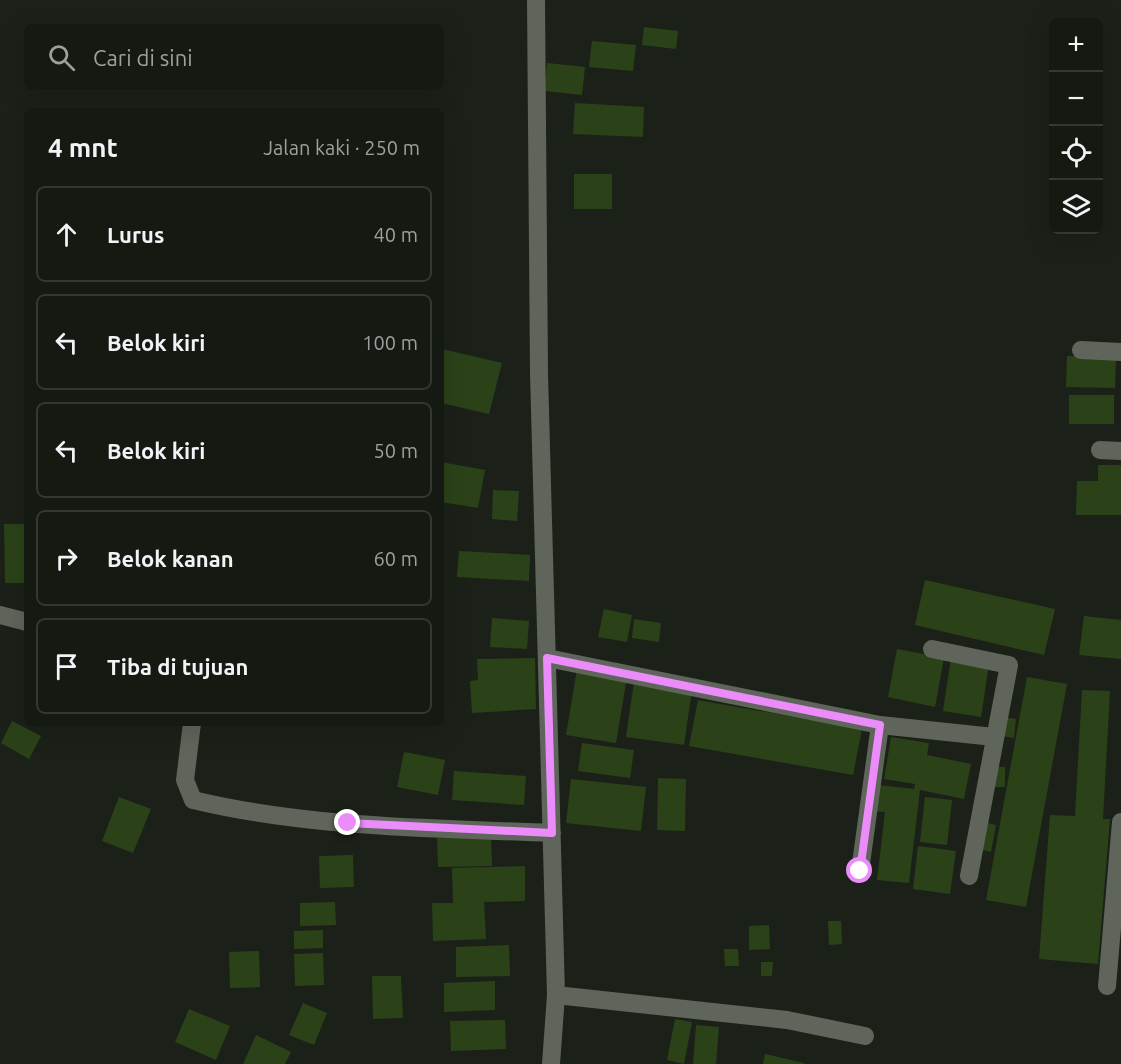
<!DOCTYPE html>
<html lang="id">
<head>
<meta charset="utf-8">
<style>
	body { margin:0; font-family:Ubuntu,sans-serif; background:#212620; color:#f1f3f6 }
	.controls { position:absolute; right:18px; top:18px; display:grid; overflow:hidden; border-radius:9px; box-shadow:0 6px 24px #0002 }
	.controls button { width:54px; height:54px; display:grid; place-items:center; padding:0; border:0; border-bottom:2px solid #333832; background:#141912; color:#f1f3f6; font:30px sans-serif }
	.stop { position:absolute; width:18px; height:18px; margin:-14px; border:4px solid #ec8cfb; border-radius:50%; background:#fff }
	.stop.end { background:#ec8cfb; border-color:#fff; box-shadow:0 2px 6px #0008 }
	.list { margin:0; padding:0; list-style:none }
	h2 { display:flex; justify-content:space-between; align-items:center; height:78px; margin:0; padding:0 24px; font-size:26px }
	h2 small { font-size:20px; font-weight:400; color:#9da09f }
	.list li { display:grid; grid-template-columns:39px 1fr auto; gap:18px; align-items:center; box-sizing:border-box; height:96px; margin:0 12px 12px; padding:0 12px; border:2px solid #333832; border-radius:9px }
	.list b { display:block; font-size:22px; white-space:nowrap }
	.list em { font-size:20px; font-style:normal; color:#9da09f }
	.icon { flex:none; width:33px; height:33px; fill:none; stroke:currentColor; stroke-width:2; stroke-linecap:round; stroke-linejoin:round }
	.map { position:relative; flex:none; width:1121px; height:1064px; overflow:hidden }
	.search { position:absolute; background:#141912; box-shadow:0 6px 24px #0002; left:24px; top:24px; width:420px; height:66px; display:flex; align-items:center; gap:15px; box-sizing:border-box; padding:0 21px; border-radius:9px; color:#9da09f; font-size:22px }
	.panel { position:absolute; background:#141912; box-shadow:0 6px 24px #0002; left:24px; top:108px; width:420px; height:618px; border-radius:9px }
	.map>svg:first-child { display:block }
</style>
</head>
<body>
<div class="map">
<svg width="1121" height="1064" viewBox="0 0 1121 1064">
	<rect width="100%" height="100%" fill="#1b2118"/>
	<path fill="#2b4219" d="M644,27l34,4 -2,18 -34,-4z
		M592,41l44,4 -3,26 -44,-4z
		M547,63l38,4 -3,28 -37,-4z
		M575,103l69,4 -1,30 -70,-3z
		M574,174h38v35h-38z
		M442,349l60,14 -13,51 -48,-11z
		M1067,356l49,1 -1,31 -49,-1z
		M1069,395h45v29h-45z
		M441,462l44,8 -7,38 -37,-6z
		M1098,465h23v50h-45l1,-34h21z
		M493,490l26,1 -2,30 -25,-2z
		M4,524h23v59h-22z
		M459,551l71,4 -1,26 -72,-4z
		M925,580l130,29 -11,46 -129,-30z
		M604,609l28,6 -5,27 -29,-5z
		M1084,616l37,4v39l-42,-4z
		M492,618l37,3 -2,28 -37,-2z
		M634,619l27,4 -2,19 -27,-4z
		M897,649l47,9 -9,49 -47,-10z
		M535,658l1,51 -64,4 -2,-32 8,-1 -1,-21z
		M951,658l38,6 -8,53 -38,-6z
		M577,669l50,8 -11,66 -50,-8z
		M1027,677l40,7 -41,223 -40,-7z
		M634,682l58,8 -8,55 -58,-8z
		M1082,690l28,1 -7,128h7l-12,145 -59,-5 11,-144 25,1z
		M698,700l164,29 -9,46 -164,-29z
		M1003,717l13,2 -2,19 -13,-2z
		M12,721l29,15 -12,23 -28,-16z
		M891,737l38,6 -2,12 44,9 -7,35 -44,-9 -11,93 -32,-3 8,-68 -10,-1 3,-26 36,4 1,-5 -31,-5z
		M582,743l52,7 -4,28 -52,-7z
		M404,752l41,8 -7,35 -41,-8z
		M991,767h14v20h-14z
		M454,771l72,5 -2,29 -72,-5z
		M658,778l28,1 -1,52 -28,-1z
		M571,779l75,8 -5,44 -75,-8z
		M119,797l32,12 -18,44 -31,-12z
		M925,797l27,3 -5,45 -27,-3z
		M984,822l12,3 -5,27 -13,-3z
		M491,836l1,30 -54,1 -1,-29z
		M918,846l38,5 -6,43 -37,-5z
		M353,855l1,32 -34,1 -1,-32z
		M525,866v35l-41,1 2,37 -53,2 -1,-38h21l-1,-35z
		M335,902l1,23 -36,1v-23z
		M828,921h13l1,23 -13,1z
		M769,925l1,24 -21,1v-24z
		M323,930v18l-29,1v-18z
		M509,945l1,31 -54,1v-30z
		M724,949h14l1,17h-14z
		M259,951l1,36 -30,1 -1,-36z
		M323,953l1,32 -29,1 -1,-32z
		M761,962h12l-1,14h-11z
		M372,976h29l2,42 -30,1z
		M495,981v29l-51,2v-29z
		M303,1003l24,10 -13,32 -25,-10z
		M189,1009l41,17 -14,34 -41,-18z
		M675,1019l17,3 -8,42 -17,-4z
		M505,1020l1,29 -55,2 -1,-30z
		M696,1025l23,2 -3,37h-23z
		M256,1035l35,17 -6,12h-42z
		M765,1054l39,9v1h-41z"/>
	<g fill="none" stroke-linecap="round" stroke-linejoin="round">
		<path stroke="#5f655b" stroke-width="18" d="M536,0l3,374 17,621 -5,69
			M1081,350l40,2
			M1100,450l21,1
			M0,615l27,7
			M932,649l77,16 -40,211
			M547,658l333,67 114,12
			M192,723l-7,57 8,20c117,28 240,28 359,33
			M860,871l20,-146
			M1107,986l14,-164
			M556,995l231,25 78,16"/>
	</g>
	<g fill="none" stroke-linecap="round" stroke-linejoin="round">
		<path stroke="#ec8cfb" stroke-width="8" d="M348,823l204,10 -5,-175 333,67 -20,146"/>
	</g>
</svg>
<div class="controls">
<button>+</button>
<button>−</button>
<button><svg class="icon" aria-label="locate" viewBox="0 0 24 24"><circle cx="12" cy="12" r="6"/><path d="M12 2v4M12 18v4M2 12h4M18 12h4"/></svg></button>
<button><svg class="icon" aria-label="layers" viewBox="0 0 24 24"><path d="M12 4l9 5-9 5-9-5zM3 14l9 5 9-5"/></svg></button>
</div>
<div class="stop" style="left:860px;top:871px"></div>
<div class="stop end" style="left:348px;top:823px"></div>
<div class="search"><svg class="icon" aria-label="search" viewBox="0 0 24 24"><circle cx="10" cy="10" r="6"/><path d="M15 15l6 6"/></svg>Cari di sini</div>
<section class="panel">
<h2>4 mnt<small>Jalan kaki · 250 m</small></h2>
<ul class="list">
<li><svg class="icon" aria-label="ahead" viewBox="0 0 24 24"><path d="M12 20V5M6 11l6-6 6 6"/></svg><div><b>Lurus</b></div><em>40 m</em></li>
<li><svg class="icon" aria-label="left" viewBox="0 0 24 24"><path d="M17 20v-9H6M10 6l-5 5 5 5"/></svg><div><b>Belok kiri</b></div><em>100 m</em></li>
<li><svg class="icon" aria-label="left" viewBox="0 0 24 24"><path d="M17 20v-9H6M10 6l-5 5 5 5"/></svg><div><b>Belok kiri</b></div><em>50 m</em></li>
<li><svg class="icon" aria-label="right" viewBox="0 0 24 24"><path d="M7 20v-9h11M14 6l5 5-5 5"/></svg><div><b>Belok kanan</b></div><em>60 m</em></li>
<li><svg class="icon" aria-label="arrive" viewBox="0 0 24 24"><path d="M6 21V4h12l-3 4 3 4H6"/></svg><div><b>Tiba di tujuan</b></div></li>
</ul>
</section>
</div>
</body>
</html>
